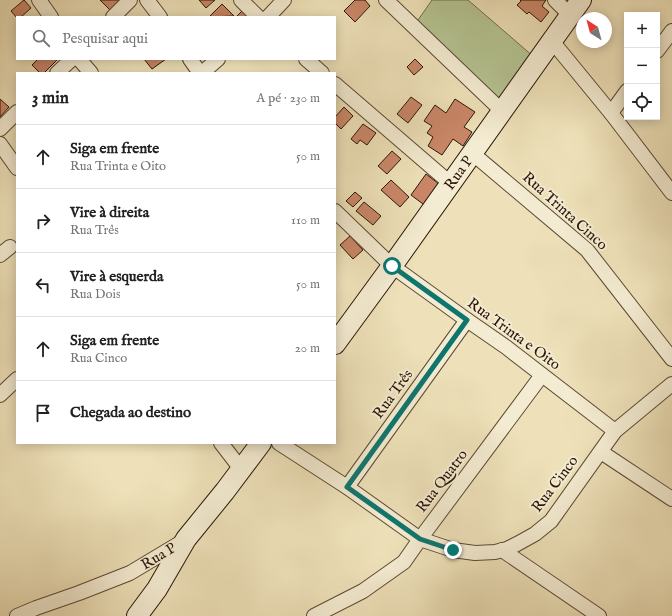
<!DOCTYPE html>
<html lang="pt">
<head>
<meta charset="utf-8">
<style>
  :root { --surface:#fff; --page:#f6f6f6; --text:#222; --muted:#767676; --line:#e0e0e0 }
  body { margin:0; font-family:"IM FELL English",serif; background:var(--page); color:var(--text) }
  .controls { position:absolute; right:12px; top:12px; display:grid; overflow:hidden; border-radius:0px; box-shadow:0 2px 10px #0003 }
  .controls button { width:36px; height:36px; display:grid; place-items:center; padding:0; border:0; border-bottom:1px solid var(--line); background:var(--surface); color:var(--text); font:20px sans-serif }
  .compass { position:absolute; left:576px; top:12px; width:36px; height:36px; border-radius:50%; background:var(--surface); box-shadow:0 2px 10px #0003; rotate:324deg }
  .stop { position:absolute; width:12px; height:12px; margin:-9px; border:3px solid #0f766e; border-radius:50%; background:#fff }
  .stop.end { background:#0f766e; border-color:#fff; box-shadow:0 1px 4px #0008 }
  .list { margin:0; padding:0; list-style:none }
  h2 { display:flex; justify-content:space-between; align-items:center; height:52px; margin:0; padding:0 16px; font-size:17px }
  h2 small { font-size:13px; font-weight:400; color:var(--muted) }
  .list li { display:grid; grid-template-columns:26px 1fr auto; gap:12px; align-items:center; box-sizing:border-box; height:64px; padding:0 16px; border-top:1px solid var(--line) }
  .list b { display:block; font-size:15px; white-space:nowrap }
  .list p { margin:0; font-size:13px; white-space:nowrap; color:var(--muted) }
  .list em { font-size:13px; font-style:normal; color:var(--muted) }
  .icon { flex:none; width:22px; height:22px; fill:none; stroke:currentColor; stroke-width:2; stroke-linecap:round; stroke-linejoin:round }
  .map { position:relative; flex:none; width:672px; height:616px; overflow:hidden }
  .search { position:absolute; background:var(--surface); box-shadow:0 2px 10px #0003; left:16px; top:16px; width:320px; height:44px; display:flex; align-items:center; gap:10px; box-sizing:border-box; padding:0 14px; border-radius:0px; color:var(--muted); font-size:15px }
  .panel { position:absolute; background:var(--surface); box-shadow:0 2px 10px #0003; left:16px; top:72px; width:320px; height:372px; border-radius:0px }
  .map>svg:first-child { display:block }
  .green { fill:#b5c392; stroke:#706c4d }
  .building { fill:#ca8768; stroke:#2a1608 }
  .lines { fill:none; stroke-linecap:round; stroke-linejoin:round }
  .street-casing { stroke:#5b4934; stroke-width:16 }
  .secondary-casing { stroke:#2a1608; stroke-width:22 }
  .street { stroke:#f4ecd2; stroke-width:14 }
  .secondary { stroke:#f4ecd2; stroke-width:20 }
  .route { stroke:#0f766e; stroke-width:5 }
  .labels { text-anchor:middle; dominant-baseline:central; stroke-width:4; stroke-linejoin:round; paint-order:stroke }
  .street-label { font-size:15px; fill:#2a1608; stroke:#f4ecd2 }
</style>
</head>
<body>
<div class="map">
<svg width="672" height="616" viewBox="0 0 672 616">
  <rect width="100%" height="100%" fill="#eee1b9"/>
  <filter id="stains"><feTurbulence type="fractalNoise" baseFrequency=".005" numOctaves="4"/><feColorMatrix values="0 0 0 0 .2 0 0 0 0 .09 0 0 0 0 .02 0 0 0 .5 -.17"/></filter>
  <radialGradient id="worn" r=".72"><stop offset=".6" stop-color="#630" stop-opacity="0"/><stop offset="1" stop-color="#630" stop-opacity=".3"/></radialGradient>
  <!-- green -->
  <path class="green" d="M432,0H468L534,57L501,104L416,23Z"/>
  <!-- building -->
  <path class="building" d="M24,0L31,8L21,17H17V18L11,11Z
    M100,0H120L110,10Z
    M199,0H215L206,8Z
    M355,0H365L370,6L355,22L344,11Z
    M520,0H546L542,6L549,12L541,22L529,12L527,14L517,5L521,1Z
    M222,4L234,16L209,17Z
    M242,11L248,17H236Z
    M38,59H56L57,60L44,73H40L32,65Z
    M144,59H166L152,69Z
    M415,59L423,67L414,75L407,67Z
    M411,97L422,105L408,123L397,114Z
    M0,99L9,107L0,117Z
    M455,99L475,112L464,127L472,132L463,146L453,139L442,155L428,146L433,137L427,133L432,126L424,121L435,105L446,113Z
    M344,107L353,116L341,129L335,123V117Z
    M363,124L376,133L367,145L360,140L357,144L351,139Z
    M392,151L401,159L387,174L378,166Z
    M426,174L443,187L427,207L411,195Z
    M391,180L409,197L400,207L381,190Z
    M355,192L362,198L353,207L346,201Z
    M364,202L381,216L373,225L356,211Z
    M350,236L363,250L353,259L340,245Z"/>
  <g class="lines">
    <defs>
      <g id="street">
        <path d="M39,0L51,17"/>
        <path d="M147,0L160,17"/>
        <path d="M241,0L258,17"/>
        <path d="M386,0L502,111"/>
        <path d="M555,0L570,15"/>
        <path d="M113,17L130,0"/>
        <path d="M268,17L284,0"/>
        <path d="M552,41L611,113L672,193"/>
        <path d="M657,51L672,31"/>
        <path d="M79,59L91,73"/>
        <path d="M190,59L200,73"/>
        <path d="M306,59L322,73"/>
        <path d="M57,73L72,59"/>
        <path d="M202,73L218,59"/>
        <path d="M335,84L450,183"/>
        <path d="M611,113L627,91"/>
        <path d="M0,129L17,112"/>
        <path d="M0,144L17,168"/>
        <path d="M472,153L587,250L672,359"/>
        <path d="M335,211L392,266L467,320L506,347L615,431"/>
        <path d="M0,255L10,247"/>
        <path d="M0,395L17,379"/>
        <path d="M221,443L241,469"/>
        <path d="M279,443L347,487L420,539L453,550L475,553L495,552L507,549L517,544L535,534L551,521L615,431L672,384"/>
        <path d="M601,452L672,499"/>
        <path d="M347,487L467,320"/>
        <path d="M502,550L599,616"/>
        <path id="s1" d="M17,616L36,608L79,593L130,573L185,540"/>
        <path d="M314,616L363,591L404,562L420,539L542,375"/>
      </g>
      <g id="secondary">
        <path id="s2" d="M335,344L392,266L581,0"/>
        <path d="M137,616L157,589L186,539L225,491L261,443"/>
      </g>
    </defs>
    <!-- street casing -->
    <use href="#street" class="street-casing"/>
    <!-- secondary casing -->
    <use href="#secondary" class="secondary-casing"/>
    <!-- street -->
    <use href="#street" class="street"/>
    <!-- secondary -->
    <use href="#secondary" class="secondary"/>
  </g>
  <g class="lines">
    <!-- route -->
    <path class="route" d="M392,266L467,320L347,487L420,539L453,550"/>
  </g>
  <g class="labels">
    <!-- street labels -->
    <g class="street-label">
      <text stroke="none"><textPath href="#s2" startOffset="211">Rua P</textPath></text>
      <text transform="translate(565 211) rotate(42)">Rua Trinta Cinco</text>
      <text transform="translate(514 334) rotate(36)">Rua Trinta e Oito</text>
      <text transform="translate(393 394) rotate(-54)">Rua Três</text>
      <text transform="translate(442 481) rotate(-53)">Rua Quatro</text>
      <text transform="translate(555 484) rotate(-53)">Rua Cinco</text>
      <text stroke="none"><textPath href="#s1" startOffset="154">Rua P</textPath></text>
    </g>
  </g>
  <rect width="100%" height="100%" filter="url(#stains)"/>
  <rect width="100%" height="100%" fill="url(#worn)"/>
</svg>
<div class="controls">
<button>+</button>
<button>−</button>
<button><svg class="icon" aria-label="locate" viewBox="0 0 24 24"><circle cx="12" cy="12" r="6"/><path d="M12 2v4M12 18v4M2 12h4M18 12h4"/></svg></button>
</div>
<svg class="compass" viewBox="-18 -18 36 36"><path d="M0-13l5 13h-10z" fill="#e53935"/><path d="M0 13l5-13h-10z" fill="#767676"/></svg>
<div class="stop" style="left:392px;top:266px"></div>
<div class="stop end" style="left:453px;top:550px"></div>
<div class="search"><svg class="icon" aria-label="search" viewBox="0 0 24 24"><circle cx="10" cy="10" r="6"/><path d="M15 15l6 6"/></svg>Pesquisar aqui</div>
<section class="panel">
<h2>3 min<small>A pé · 230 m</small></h2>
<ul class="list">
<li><svg class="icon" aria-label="ahead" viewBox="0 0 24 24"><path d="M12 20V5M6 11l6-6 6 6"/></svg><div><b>Siga em frente</b><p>Rua Trinta e Oito</p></div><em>50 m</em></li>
<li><svg class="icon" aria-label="right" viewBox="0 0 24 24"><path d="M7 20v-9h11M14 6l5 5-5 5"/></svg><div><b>Vire à direita</b><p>Rua Três</p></div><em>110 m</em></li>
<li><svg class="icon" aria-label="left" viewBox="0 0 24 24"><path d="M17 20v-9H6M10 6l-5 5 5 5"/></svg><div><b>Vire à esquerda</b><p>Rua Dois</p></div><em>50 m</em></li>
<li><svg class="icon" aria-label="ahead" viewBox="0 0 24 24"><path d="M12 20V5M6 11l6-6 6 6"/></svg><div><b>Siga em frente</b><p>Rua Cinco</p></div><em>20 m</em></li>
<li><svg class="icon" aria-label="arrive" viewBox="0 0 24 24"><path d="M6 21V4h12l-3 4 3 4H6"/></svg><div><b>Chegada ao destino</b></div></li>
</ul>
</section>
</div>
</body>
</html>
